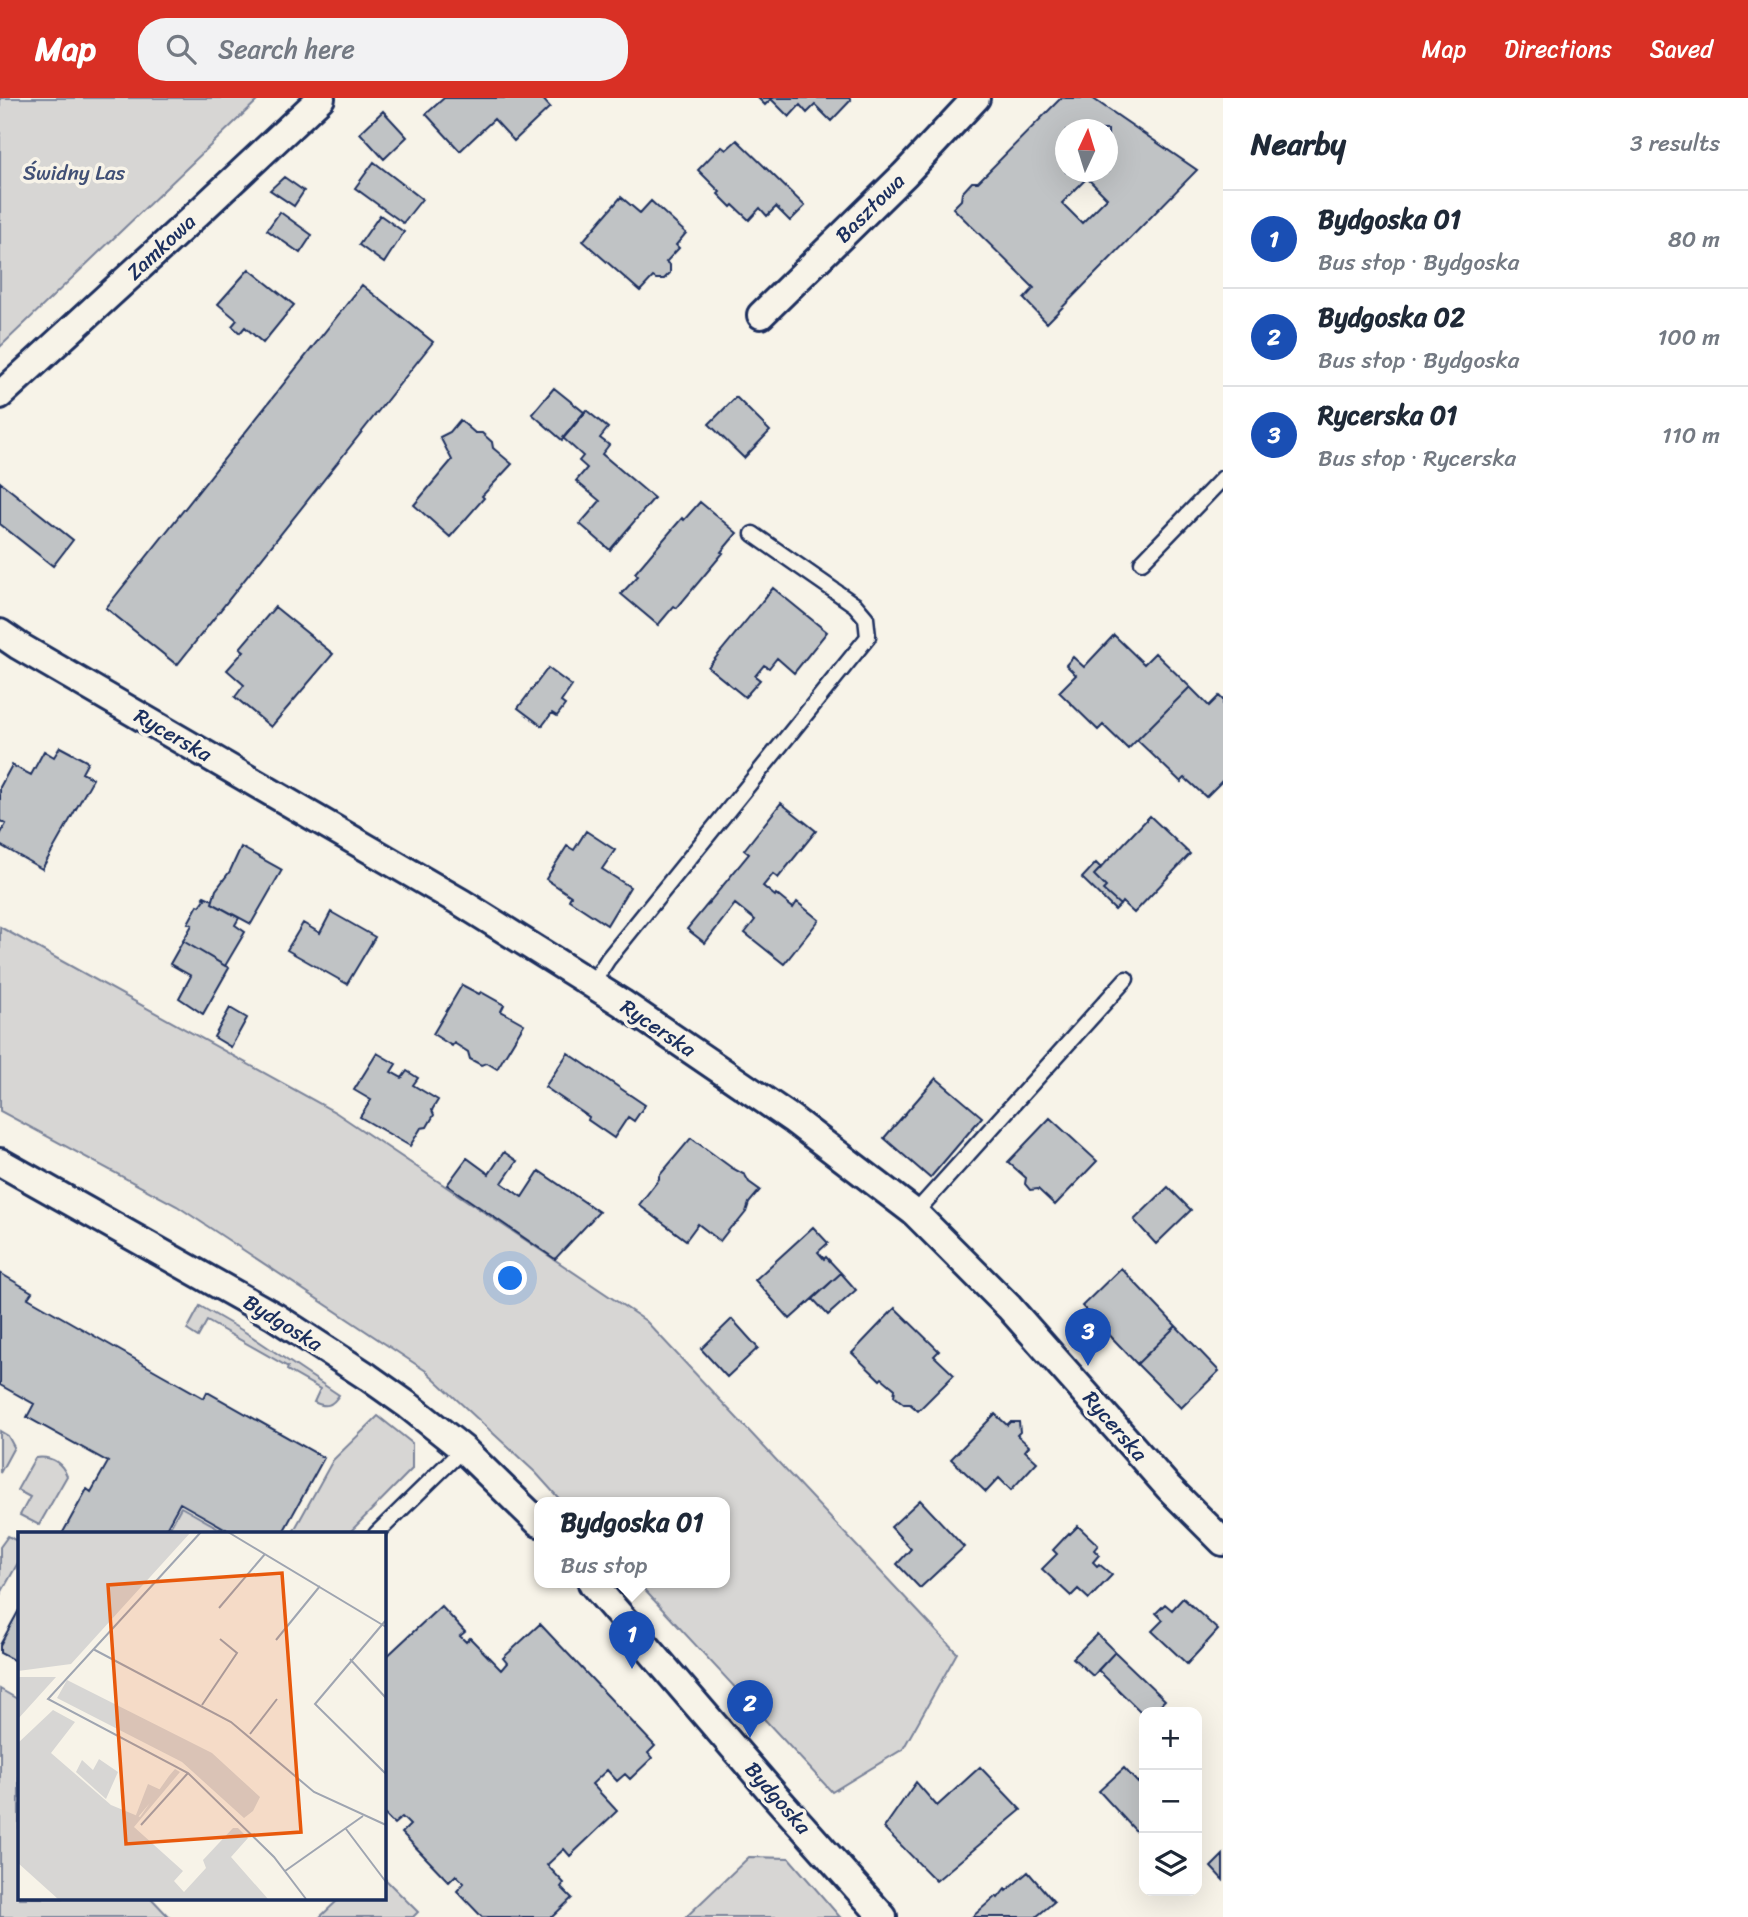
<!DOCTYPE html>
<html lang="en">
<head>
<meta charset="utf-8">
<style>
  :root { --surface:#fff; --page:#f2f2f3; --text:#1f2937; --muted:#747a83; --line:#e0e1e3; --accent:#d93025 }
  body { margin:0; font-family:Sriracha,sans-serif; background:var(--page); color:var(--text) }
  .controls { position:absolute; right:21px; bottom:21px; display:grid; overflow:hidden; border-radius:14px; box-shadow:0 7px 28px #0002 }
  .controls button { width:63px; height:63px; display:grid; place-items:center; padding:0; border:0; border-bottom:2px solid var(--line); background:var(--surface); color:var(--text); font:35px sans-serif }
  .compass { position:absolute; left:1055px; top:21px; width:63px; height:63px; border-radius:50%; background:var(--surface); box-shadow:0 7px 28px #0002; rotate:4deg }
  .you { position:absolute; left:511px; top:1181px; width:24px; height:24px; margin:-18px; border:5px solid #fff; border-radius:50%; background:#1a73e8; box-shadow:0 0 0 10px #1a73e833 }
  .badge { display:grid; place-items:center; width:46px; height:46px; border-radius:50%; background:var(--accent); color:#fff; font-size:23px; font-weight:700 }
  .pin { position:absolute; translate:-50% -58px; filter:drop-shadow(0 2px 4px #0008) }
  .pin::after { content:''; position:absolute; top:37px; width:24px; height:21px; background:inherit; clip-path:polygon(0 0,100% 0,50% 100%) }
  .popup { position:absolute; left:534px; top:1399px; width:196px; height:91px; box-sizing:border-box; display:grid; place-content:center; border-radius:14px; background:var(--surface); filter:drop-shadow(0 2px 5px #0005); font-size:23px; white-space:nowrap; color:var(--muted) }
  .popup b { font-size:26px; color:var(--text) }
  .popup::after { content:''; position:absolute; left:50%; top:100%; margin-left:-14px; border:14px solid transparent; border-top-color:var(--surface) }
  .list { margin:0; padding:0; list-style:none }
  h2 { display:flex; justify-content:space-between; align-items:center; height:91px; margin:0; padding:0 28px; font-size:30px }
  h2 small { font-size:23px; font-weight:400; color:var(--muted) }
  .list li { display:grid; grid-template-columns:46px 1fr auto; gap:21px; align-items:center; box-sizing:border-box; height:98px; padding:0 28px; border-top:2px solid var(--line) }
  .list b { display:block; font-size:26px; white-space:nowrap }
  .list p { margin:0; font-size:23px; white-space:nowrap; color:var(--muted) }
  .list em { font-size:23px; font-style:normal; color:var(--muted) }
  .icon { flex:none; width:38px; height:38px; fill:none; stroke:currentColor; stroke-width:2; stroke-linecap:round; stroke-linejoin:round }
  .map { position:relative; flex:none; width:1223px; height:1819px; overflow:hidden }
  header { display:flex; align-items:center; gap:42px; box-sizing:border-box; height:98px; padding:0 35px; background:var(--accent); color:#fff }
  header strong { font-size:33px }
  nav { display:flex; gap:38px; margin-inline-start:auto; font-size:24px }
  .search { width:490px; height:63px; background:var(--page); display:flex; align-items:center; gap:18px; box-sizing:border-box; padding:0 24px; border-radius:28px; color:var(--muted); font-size:26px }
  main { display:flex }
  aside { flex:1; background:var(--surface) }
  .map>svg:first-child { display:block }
  .green { fill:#d7d6d4; stroke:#798299; stroke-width:2 }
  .building { fill:#c0c3c5; stroke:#1b2f5e; stroke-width:2; fill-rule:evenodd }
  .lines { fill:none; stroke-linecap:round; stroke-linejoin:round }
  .lane-casing { stroke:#1b2f5e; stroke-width:19 }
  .street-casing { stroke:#1b2f5e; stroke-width:32 }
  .lane { stroke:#f7f3e8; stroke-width:14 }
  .street { stroke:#f7f3e8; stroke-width:26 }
  .labels { text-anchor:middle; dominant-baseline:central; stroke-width:7; stroke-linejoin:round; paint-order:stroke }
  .park-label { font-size:21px; fill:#415076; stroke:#f7f3e8 }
  .street-label { font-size:21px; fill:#1b2f5e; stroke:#f7f3e8 }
  .inset-road { fill:none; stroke:#9fa5b1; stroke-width:2 }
  .view { fill:#e8590c; fill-opacity:0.15; stroke:#e8590c; stroke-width:3.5 }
  .inset-edge { fill:none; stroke:#1b2f5e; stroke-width:3.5 }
</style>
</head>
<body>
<header>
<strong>Map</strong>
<div class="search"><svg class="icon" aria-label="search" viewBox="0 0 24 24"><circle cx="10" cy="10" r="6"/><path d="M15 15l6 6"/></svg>Search here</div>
<nav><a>Map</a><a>Directions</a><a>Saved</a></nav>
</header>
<main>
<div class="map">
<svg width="1223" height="1819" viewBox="0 0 1223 1819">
  <rect width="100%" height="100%" fill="#f7f3e8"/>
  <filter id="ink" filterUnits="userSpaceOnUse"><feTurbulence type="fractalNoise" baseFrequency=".0143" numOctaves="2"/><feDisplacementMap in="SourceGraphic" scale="14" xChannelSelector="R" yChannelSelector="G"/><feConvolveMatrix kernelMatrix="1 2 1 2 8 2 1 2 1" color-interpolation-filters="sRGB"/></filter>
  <g filter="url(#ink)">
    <!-- green -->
    <path class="green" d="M0,0H260L0,249Z
      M0,829L335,1014L646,1223L957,1555L903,1651L832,1694L638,1485H725V1405H563L536,1375L426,1273L177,1108L0,1013Z
      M200,1208L245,1234L339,1297C332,1308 326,1310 314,1304L320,1291L287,1272L288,1269L207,1223L198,1239L187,1232Z
      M378,1318L412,1345V1371L348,1436H292L333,1362Z
      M0,1333L8,1338L14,1349L0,1375Z
      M35,1360C50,1358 61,1363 67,1378L39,1427L20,1417L30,1399L17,1392Z
      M181,1409L229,1436H171L167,1434Z
      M8,1438L19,1444V1463L0,1497V1449Z
      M0,1591L19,1602V1800H151L169,1819H0Z
      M749,1759L789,1760L840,1819H686Z
      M383,1779L418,1814L413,1819H320L340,1800H383Z"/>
    <!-- building -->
    <path class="building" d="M444,0H542L550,9L514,43L494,21L460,53L426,16Z
      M758,0H849L851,2L831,23L815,7L807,15L800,7L789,19L771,1L765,7Z
      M1061,0H1092L1197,72L1047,225L1024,201L1034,190L953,110L961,102L962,95L972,84H978ZM1066,32H1108V74H1066ZM1087,80L1107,100L1082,125L1062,105Z
      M383,13L407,39L384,61L360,35Z
      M737,42L805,108L790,123L776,109L767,118L760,110L749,122L733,107L731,109L718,96L720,94L698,72L721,48L726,52Z
      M374,64L422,101L403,125L355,90Z
      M284,79L304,93L294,108L270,92Z
      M621,99L640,115L651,103L686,135L676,147L679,150L666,164L670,167V175L664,181H656L653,179L640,193L583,143Z
      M280,114L312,137L300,155L267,132Z
      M380,117L404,134L384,165L359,147Z
      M249,171L294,207L263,245L245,229L240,235L232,228L237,222L218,206Z
      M362,187L433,244L177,567L106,510Z
      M554,290L585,315L562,342L532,316Z
      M736,299L770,333L744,360L709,326Z
      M586,312L608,330L600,340L609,347L602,356L654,400L610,452L580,426L600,403L576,383L587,370L579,363L583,358L563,340Z
      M460,322L475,335H482L492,344L493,350L512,366L482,398L484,400L450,439L414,407L452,362L440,339L450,334Z
      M0,384L73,442L53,468L0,426Z
      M700,404L737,435L721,454L723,455L677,510L674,508L658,527L621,496L638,478L635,475L682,420L684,422Z
      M773,490L827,534L794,575L777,560L769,570L764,567L755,578L760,582L745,599L708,569Z
      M275,509L333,556L271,629L235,599L244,587L227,572L244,553L240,550Z
      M1114,537L1144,566L1155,555L1190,589L1128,651L1103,627L1098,632L1059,594L1076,577L1066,567L1073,559L1084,569Z
      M548,570L572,588L561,604L565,607L557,618L552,615L542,628L518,610Z
      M1190,589L1209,608L1219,598L1223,602V682L1206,699L1185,680L1181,684L1137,642Z
      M60,649L88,664L82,675L93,681L42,771L0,747V737L6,726L0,723V689L12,667L31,677L44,653L54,659Z
      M781,705L816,733L778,780L773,776L763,788L775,798L776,796L793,810L797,804L819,822L784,866L745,835L755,822L735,806L705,845L687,831L749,756L744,752Z
      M1150,718L1190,756L1134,815L1122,804L1120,807L1103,792L1106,789L1094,777Z
      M586,733L615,752L602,771L630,789L607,827L569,802L571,798L546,781L567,748L574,752Z
      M241,749L282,772L251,826L212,805L216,792L230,773Z
      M1096,765L1101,770L1094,777L1106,789L1103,792L1120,807L1115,812L1082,780Z
      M204,798L213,802L212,805L239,820L235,827L245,834L225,868L183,843L192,827L188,825L198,807L200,808L205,801L203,799Z
      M331,814L375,839L347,886L287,852L303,825L320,835Z
      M183,843L229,870L203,916L179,900L191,878L170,866Z
      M462,887L479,896L481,894L504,907L501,913L524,926L497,971L487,965L481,967L470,961L468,954L454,945L452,948L433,936Z
      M230,910L247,920L231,949L214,939Z
      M377,955L396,966L391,974L402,980L407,973L418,980L413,987L438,1002L432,1012L434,1017L427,1029L421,1030L410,1048L360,1019L371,1002L354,992Z
      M568,955L645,1007L634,1023L628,1019L614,1040L588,1022L589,1019L545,989Z
      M936,980L982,1019L930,1080L884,1040Z
      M1050,1020L1097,1063L1055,1107L1038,1091L1030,1092L1025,1086L1026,1080L1008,1064Z
      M691,1040L732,1070L745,1077L749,1084L760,1092L749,1105L746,1114L738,1124L731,1129L720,1143L698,1126L686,1142L639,1107L659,1081V1078Z
      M504,1054L517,1063L502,1085L522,1099L539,1073L599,1114L555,1161L447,1087L467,1060L489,1076Z
      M1168,1089L1191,1112L1156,1146L1134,1122Z
      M813,1129L828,1145L818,1154L824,1161L826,1159L841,1175L790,1221L755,1182Z
      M1121,1170L1176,1228L1137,1266L1082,1208Z
      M0,1175L32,1194L28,1200L161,1276L204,1300L207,1294L324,1360L282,1436H235L180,1405L164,1434L166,1436H62L87,1391L91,1394L108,1364L27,1319L34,1306L0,1287Z
      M841,1175L856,1192L828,1217L813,1201Z
      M895,1210L939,1253L934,1258L954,1277L918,1313L910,1306H904L894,1298L895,1291L882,1280L880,1282L852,1255Z
      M732,1221L758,1250L727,1279L701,1251Z
      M1176,1228L1219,1273L1181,1310L1137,1266Z
      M995,1316L1007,1327L1010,1324H1019L1020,1334L1017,1337L1029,1348L1025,1353L1037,1364L1011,1392L999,1380L986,1394L951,1361Z
      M920,1402L964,1449L920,1490L897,1466L911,1451L891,1429Z
      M1078,1428L1098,1447L1094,1452L1099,1457L1093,1464L1097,1468L1099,1466L1112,1477L1089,1501L1078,1491L1071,1498L1042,1471L1057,1456L1053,1452L1069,1435L1070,1436Z
      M1183,1500L1218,1532L1187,1566L1152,1533L1163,1522L1156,1515L1165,1506L1172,1512Z
      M441,1508L465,1534L460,1538L466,1544L470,1540L501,1572L507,1565L503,1560L540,1526L655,1648L648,1655L652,1660L630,1681L625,1676L617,1683L607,1672L592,1686L617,1713L570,1758L564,1751L547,1767L564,1785L561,1789L572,1800L552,1819H482L457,1793L464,1785L456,1777L449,1784L402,1735L410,1727L402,1719L394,1726L383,1715V1562Z
      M19,1512V1565L0,1555V1547Z
      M1097,1536L1115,1554L1093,1578L1073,1560Z
      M1115,1554L1165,1602L1153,1614H1144V1617L1098,1572Z
      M980,1669L1021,1712L936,1783L884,1730L916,1684L937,1708Z
      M1124,1670L1138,1685L1144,1679V1742L1099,1693Z
      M1223,1757V1782L1211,1769Z
      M1028,1774L1054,1804L1036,1819H972L996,1798L998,1800L1005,1791L1006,1793Z"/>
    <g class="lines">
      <defs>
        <path id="lane" d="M1142,464L1223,380
          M592,886L608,861L868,539L866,520L855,507L753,436
          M915,1115L1126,881
          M376,1436L463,1351"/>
        <path id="street" d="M761,217L905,76L976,0
          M0,297L167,144L321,0
          M0,535L19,548L462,805L622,905L792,1021L915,1115L1009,1209L1169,1390L1223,1444
          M0,1064L274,1218L368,1279L409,1308L463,1351L539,1425
          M592,1485L776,1699L883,1819"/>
      </defs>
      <!-- lane casing -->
      <use href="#lane" class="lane-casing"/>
      <!-- street casing -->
      <use href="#street" class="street-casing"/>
      <!-- lane -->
      <use href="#lane" class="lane"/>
      <!-- street -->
      <use href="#street" class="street"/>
    </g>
  </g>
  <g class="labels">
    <!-- park labels -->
    <g class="park-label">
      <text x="74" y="75">Świdny Las</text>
    </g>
    <!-- street labels -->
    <g class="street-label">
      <text transform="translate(870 110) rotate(-45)">Basztowa</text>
      <text transform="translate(161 149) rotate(-43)">Zamkowa</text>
      <text transform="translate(173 637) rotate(30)">Rycerska</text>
      <text transform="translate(658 930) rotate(34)">Rycerska</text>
      <text transform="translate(283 1225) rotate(32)">Bydgoska</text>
      <text transform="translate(1115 1328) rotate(49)">Rycerska</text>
      <text transform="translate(778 1700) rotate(49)">Bydgoska</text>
    </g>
  </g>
  <!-- overview -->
  <g transform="translate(18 1434)">
    <rect width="368" height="368" fill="#f7f3e8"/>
    <path d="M0,0H173L53,132L0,139ZM0,145H38L0,187ZM49,148L194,221L242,265L235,279L226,286L164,230L39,166ZM35,178L57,190L33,221L93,273L122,285L151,244L157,237L162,240L116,295L165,339L156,349L166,360L188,336L185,328L215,296H220L230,306L213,325L250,367H40L0,331V211ZM81,227L100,240L88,267L58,240L64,228L75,238ZM130,252L143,258L120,285L118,283Z" fill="#d7d6d4"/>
    <path class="inset-road" d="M183,0L30,167L170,241L256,325L288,367M210,0L368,95M201,76L247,22M368,88L297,172L368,242M258,108L302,54M75,117L213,190L296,260L368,293M332,127L368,166M184,173L219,121L202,107M232,202L259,167M123,293L170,241M328,297L368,350M267,339L345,284"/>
    <path class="view" d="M264,41L283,300L108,312L90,53Z"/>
    <rect width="368" height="368" class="inset-edge"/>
  </g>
</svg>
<div class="controls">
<button>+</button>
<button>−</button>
<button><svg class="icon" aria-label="layers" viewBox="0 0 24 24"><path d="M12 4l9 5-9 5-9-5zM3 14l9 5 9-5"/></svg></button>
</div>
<svg class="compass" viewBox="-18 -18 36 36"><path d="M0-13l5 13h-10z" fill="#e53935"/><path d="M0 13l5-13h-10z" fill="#747a83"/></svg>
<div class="you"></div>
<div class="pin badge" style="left:632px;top:1571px;background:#1a4fb4">1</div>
<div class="popup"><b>Bydgoska 01</b>Bus stop</div>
<div class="pin badge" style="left:750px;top:1640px;background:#1a4fb4">2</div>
<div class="pin badge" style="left:1088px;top:1268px;background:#1a4fb4">3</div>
</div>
<aside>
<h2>Nearby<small>3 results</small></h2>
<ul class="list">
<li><span class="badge" style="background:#1a4fb4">1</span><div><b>Bydgoska 01</b><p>Bus stop · Bydgoska</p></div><em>80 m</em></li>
<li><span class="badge" style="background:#1a4fb4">2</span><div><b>Bydgoska 02</b><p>Bus stop · Bydgoska</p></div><em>100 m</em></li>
<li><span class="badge" style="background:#1a4fb4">3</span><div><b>Rycerska 01</b><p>Bus stop · Rycerska</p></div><em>110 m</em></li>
</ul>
</aside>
</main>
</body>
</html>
